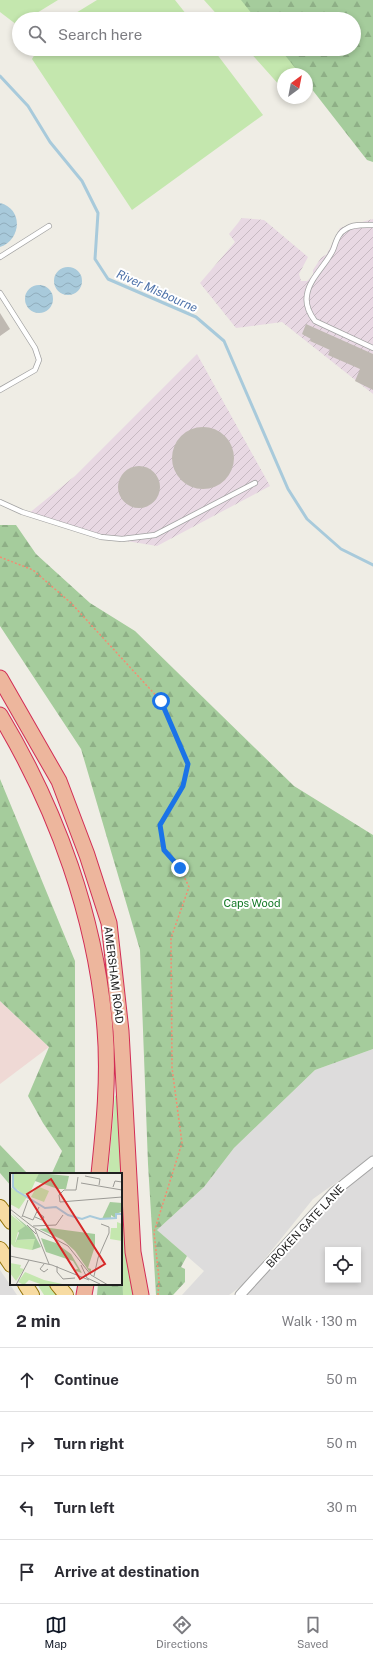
<!DOCTYPE html>
<html lang="en">
<head>
<meta charset="utf-8">
<style>
  :root { --surface:#fff; --page:#f2f2f3; --text:#2b2b33; --muted:#7c7c81; --line:#e1e1e2; --accent:#111827 }
  body { margin:0; font-family:"Public Sans",sans-serif; background:var(--page); color:var(--text) }
  .controls { position:absolute; right:12px; bottom:12px; display:grid; overflow:hidden; border-radius:0px; box-shadow:0 2px 6px #0003 }
  .controls button { width:36px; height:36px; display:grid; place-items:center; padding:0; border:0; border-bottom:1px solid var(--line); background:var(--surface); color:var(--text); font:20px sans-serif }
  .compass { position:absolute; left:277px; top:68px; width:36px; height:36px; border-radius:50%; background:var(--surface); box-shadow:0 2px 6px #0003; rotate:32deg }
  .stop { position:absolute; width:12px; height:12px; margin:-9px; border:3px solid #1a73e8; border-radius:50%; background:#fff }
  .stop.end { background:#1a73e8; border-color:#fff; box-shadow:0 1px 4px #0008 }
  .list { margin:0; padding:0; list-style:none }
  h2 { display:flex; justify-content:space-between; align-items:center; height:52px; margin:0; padding:0 16px; font-size:17px }
  h2 small { font-size:13px; font-weight:400; color:var(--muted) }
  .list li { display:grid; grid-template-columns:26px 1fr auto; gap:12px; align-items:center; box-sizing:border-box; height:64px; padding:0 16px; border-top:1px solid var(--line) }
  .list b { display:block; font-size:15px; white-space:nowrap }
  .list em { font-size:13px; font-style:normal; color:var(--muted) }
  .icon { flex:none; width:22px; height:22px; fill:none; stroke:currentColor; stroke-width:2; stroke-linecap:round; stroke-linejoin:round }
  .map { position:relative; flex:none; width:373px; height:1295px; overflow:hidden }
  .search { position:absolute; background:var(--surface); box-shadow:0 2px 6px #0003; left:12px; right:12px; top:12px; height:44px; display:flex; align-items:center; gap:10px; box-sizing:border-box; padding:0 14px; border-radius:22px; color:var(--muted); font-size:15px }
  .sheet { height:308px; background:var(--surface) }
  nav { display:flex; justify-content:space-around; align-items:center; box-sizing:border-box; height:56px; border-top:1px solid var(--line); background:var(--surface); font-size:11px; color:var(--muted) }
  nav a { display:grid; justify-items:center; gap:2px }
  nav .on { color:var(--accent) }
  .map>svg:first-child { display:block }
  .residential { fill:#dddcdc; fill-rule:evenodd }
  .commercial { fill:#efd9d5 }
  .industrial { fill:url(#industrial-furrows) }
  .grass { fill:#c4e7ae }
  .forest { fill:url(#forest-firs) }
  .water { fill:url(#water-waves) }
  .lines { fill:none; stroke-linecap:round; stroke-linejoin:round }
  .stream { stroke:#a8cadb; stroke-width:3 }
  .building { fill:#bfb9b2 }
  .service-casing { stroke:#a3a3a3; stroke-width:6 }
  .minor-casing { stroke:#a3a3a3; stroke-width:11 }
  .primary-casing { stroke:#927207; stroke-width:16 }
  .trunk-casing { stroke:#d22d55; stroke-width:17 }
  .path { stroke:#f38d72; stroke-width:1.5; stroke-dasharray:2 2; stroke-linecap:butt }
  .service { stroke:#fff; stroke-width:4.5 }
  .minor { stroke:#fff; stroke-width:9 }
  .primary { stroke:#f7dba2; stroke-width:14 }
  .trunk { stroke:#edb69d; stroke-width:15 }
  .route { stroke:#1a73e8; stroke-width:5 }
  .labels { text-anchor:middle; dominant-baseline:central; stroke-width:4; stroke-linejoin:round; paint-order:stroke }
  .park-label { font-size:11px; fill:#117824; stroke:#fff }
  .street-label { font-size:11px; fill:#1f1f1f; stroke:#fff }
  .water-label { font-size:12px; font-style:italic; fill:#4f73aa; stroke:#fff }
  .inset-river { fill:none; stroke:#a8cadb; stroke-width:2 }
  .inset-road { fill:none; stroke:#9c9b96; stroke-width:1 }
  .view { fill:#d62828; fill-opacity:0.15; stroke:#d62828; stroke-width:2 }
  .inset-edge { fill:none; stroke:#1f1f1f; stroke-width:2 }
</style>
</head>
<body>
<div class="map">
<svg width="373" height="1295" viewBox="0 0 373 1295">
  <defs>
    <pattern id="industrial-furrows" width="10" height="10" patternUnits="userSpaceOnUse"><rect width="10" height="10" fill="#e8d8e3"/><path d="M-1 1l2-2M0 10L10 0M9 11l2-2" fill="none" stroke="#c7b9c2"/></pattern>
    <pattern id="forest-firs" width="22" height="20" patternUnits="userSpaceOnUse"><rect width="22" height="20" fill="#a5cc9c"/><path d="M5 1l3.5 6h-7zM16 11l3.5 6h-7z" fill="#8eaf86"/></pattern>
    <pattern id="water-waves" width="16" height="10" patternUnits="userSpaceOnUse"><rect width="16" height="10" fill="#a8cadb"/><path d="M0 5q4-4 8 0t8 0" fill="none" stroke="#90adbc"/></pattern>
  </defs>
  <rect width="100%" height="100%" fill="#efede5"/>
  <!-- residential -->
  <path class="residential" d="M373,1049V1159L341,1179L313,1199L247,1281L232,1293L229,1295H182L204,1271L157,1230L204,1187L234,1148L315,1070Z
    M373,1166V1295H247L323,1201ZM328,1250H358V1280H328Z
    M0,1270L17,1295H0Z"/>
  <!-- commercial -->
  <path class="commercial" d="M0,1001L49,1047L0,1084Z"/>
  <!-- industrial -->
  <path class="industrial" d="M242,218L264,220L308,257L299,274L301,281H307L313,275V270L321,258L327,254L340,228L373,219V394L282,322L236,328L200,283L235,242L229,234Z
    M197,354L270,486L157,546L108,538L28,514L75,476Z"/>
  <!-- grass -->
  <path class="grass" d="M0,0H58L27,19H19V24L17,25L0,12Z
    M97,0H175L190,19H66Z
    M204,0H248L263,19H221Z
    M38,49H213L263,115L132,210L32,59Z
    M247,49H287L299,64L291,74H283V84L281,87Z
    M121,1092L136,1295H123L121,1174H108L115,1096Z
    M37,1284H49L57,1295H44Z"/>
  <!-- forest -->
  <path class="forest" d="M241,0H373V162L367,160L307,83V74H300L280,49H354V19H256Z
    M0,525H16L36,554L90,603L135,631L294,786L373,835V1049L315,1070L234,1148L204,1187L157,1230L187,1256L181,1267L185,1269V1282L173,1295H156L148,1164L140,950L81,749L0,626Z
    M0,779L75,961V1174H49L52,1173L62,1151L43,1123L28,1096L49,1047L0,1001Z
    M0,1145L28,1174H11V1186L0,1173Z
    M121,1228L123,1295H97L98,1284H121Z"/>
  <!-- water -->
  <path class="water" d="M0,203C24,209 21,240 0,247Z
    M54 281a14 14 0 1 1 28 0a14 14 0 1 1-28 0Z
    M25 299a14 14 0 1 1 28 0a14 14 0 1 1-28 0Z"/>
  <g class="lines">
    <!-- stream -->
    <path class="stream" d="M0,76L28,106L50,142L82,181L98,213L95,259L108,279L196,317L224,341L288,489L307,519L341,549L373,565"/>
  </g>
  <!-- building -->
  <path class="building" d="M0,313L10,329L0,336Z
    M306,324L373,354V390L355,381L360,369L328,355L330,350L310,341L311,339L302,334Z
    M172 458a31 31 0 1 1 62 0a31 31 0 1 1-62 0Z
    M118 487a21 21 0 1 1 42 0a21 21 0 1 1-42 0Z"/>
  <g class="lines">
    <defs>
      <path id="service" d="M373,225C364,225 353,224 346,229C338,233 336,242 333,250C326,265 309,279 307,295C305,305 309,313 315,321L373,348
        M0,257L49,226
        M0,293L35,348L39,360L35,370L0,390
        M0,502L22,512L101,537L122,539L155,535L255,483"/>
      <path id="minor" d="M240,1295L334,1192L373,1161"/>
      <path id="primary" d="M0,1207L11,1222
        M0,1249L11,1265
        M25,1284L32,1295
        M57,1284L66,1295"/>
      <path id="trunk" d="M0,678L59,781L87,855L109,923L121,1031L133,1252L141,1295
        M0,715C57,810 96,918 105,1029C109,1077 104,1126 99,1174
        M84,1295L86,1284"/>
    </defs>
    <!-- service casing -->
    <use href="#service" class="service-casing"/>
    <!-- minor casing -->
    <use href="#minor" class="minor-casing"/>
    <!-- primary casing -->
    <use href="#primary" class="primary-casing"/>
    <!-- trunk casing -->
    <use href="#trunk" class="trunk-casing"/>
    <!-- path -->
    <path class="path" d="M0,557L33,570L71,603L161,701L188,764L183,786L160,825L164,850L180,868L189,887L171,938L172,1068L182,1143L154,1232L159,1279L158,1295"/>
    <!-- service -->
    <use href="#service" class="service"/>
    <!-- minor -->
    <use href="#minor" class="minor"/>
    <!-- primary -->
    <use href="#primary" class="primary"/>
    <!-- trunk -->
    <use href="#trunk" class="trunk"/>
  </g>
  <g class="lines">
    <!-- route -->
    <path class="route" d="M161,701L188,764L183,786L160,825L164,850L180,868"/>
  </g>
  <g class="labels">
    <!-- park labels -->
    <g class="park-label">
      <text x="252" y="903">Caps Wood</text>
    </g>
    <!-- street labels -->
    <g class="street-label">
      <text transform="translate(114 975) rotate(83)">AMERSHAM ROAD</text>
      <text transform="translate(305 1226) rotate(-47)">BROKEN GATE LANE</text>
    </g>
    <!-- water labels -->
    <g class="water-label">
      <text transform="translate(157 291) rotate(24)">River Misbourne</text>
    </g>
  </g>
  <!-- overview -->
  <g transform="translate(10 1173)">
    <rect width="112" height="112" fill="#efede5"/>
    <path d="M4,0H29L19,22L13,21L4,14ZM27,13L39,18L34,29L21,24ZM0,14L17,24L9,36L0,31ZM0,41L15,53L8,59L5,70L7,67L26,66L22,77L4,74L0,70V51L6,57L0,51ZM107,49L112,51V68L100,66L101,55H107ZM0,90L11,92L10,95L14,96L6,108L0,100ZM15,99L34,107L57,112H33L19,107L14,112L8,109Z" fill="#c4e7ae"/>
    <path d="M29,0L59,3L56,16H48L25,8ZM100,29L112,30L111,39L106,41L105,45L101,42V45L92,46ZM0,39L22,57L31,74L22,77L25,66L7,67L5,71L9,60L8,58L15,53ZM40,55L85,61V73L78,95L81,96V101L65,78L53,67L29,56ZM31,65L46,70L61,81L72,100L63,97L68,96L63,88L36,79Z" fill="#a5cc9c"/>
    <path class="inset-river" d="M3,0V14L7,18L35,35L46,34L58,42L72,46L80,43L90,46L106,45V41H112"/>
    <path class="inset-road" d="M75,3L90,6L89,12M68,4L66,17H54L49,22L50,29L112,24M71,10L112,17M103,14L105,8L112,9M0,36L23,54L58,73L81,102L98,112M13,43L23,47L29,34M12,44L18,27M25,44L32,47L34,44L27,39M17,52L26,61M23,53L46,52L53,42M25,56L39,91M0,83L42,92L79,107M34,91L30,96L34,99L38,96M71,92L77,105L90,111M47,93V99L53,106L65,105M84,103L88,85L99,60V54L91,51M6,112L19,87"/>
    <path class="view" d="M41,6L95,91L70,106L17,21Z"/>
    <rect width="112" height="112" class="inset-edge"/>
  </g>
</svg>
<div class="controls">
<button><svg class="icon" aria-label="locate" viewBox="0 0 24 24"><circle cx="12" cy="12" r="6"/><path d="M12 2v4M12 18v4M2 12h4M18 12h4"/></svg></button>
</div>
<svg class="compass" viewBox="-18 -18 36 36"><path d="M0-13l5 13h-10z" fill="#e53935"/><path d="M0 13l5-13h-10z" fill="#7c7c81"/></svg>
<div class="stop" style="left:161px;top:701px"></div>
<div class="stop end" style="left:180px;top:868px"></div>
<div class="search"><svg class="icon" aria-label="search" viewBox="0 0 24 24"><circle cx="10" cy="10" r="6"/><path d="M15 15l6 6"/></svg>Search here</div>
</div>
<section class="sheet">
<h2>2 min<small>Walk · 130 m</small></h2>
<ul class="list">
<li><svg class="icon" aria-label="ahead" viewBox="0 0 24 24"><path d="M12 20V5M6 11l6-6 6 6"/></svg><div><b>Continue</b></div><em>50 m</em></li>
<li><svg class="icon" aria-label="right" viewBox="0 0 24 24"><path d="M7 20v-9h11M14 6l5 5-5 5"/></svg><div><b>Turn right</b></div><em>50 m</em></li>
<li><svg class="icon" aria-label="left" viewBox="0 0 24 24"><path d="M17 20v-9H6M10 6l-5 5 5 5"/></svg><div><b>Turn left</b></div><em>30 m</em></li>
<li><svg class="icon" aria-label="arrive" viewBox="0 0 24 24"><path d="M6 21V4h12l-3 4 3 4H6"/></svg><div><b>Arrive at destination</b></div></li>
</ul>
</section>
<nav>
<a class="on"><svg class="icon" aria-label="map" viewBox="0 0 24 24"><path d="M3 6l6-2 6 2 6-2v14l-6 2-6-2-6 2zM9 4v14M15 6v14"/></svg>Map</a>
<a><svg class="icon" aria-label="directions" viewBox="0 0 24 24"><path d="M12 3l9 9-9 9-9-9zM9 14v-3h6M13 9l2 2-2 2"/></svg>Directions</a>
<a><svg class="icon" aria-label="saved" viewBox="0 0 24 24"><path d="M7 4h10v16l-5-4-5 4z"/></svg>Saved</a>
</nav>
</body>
</html>
